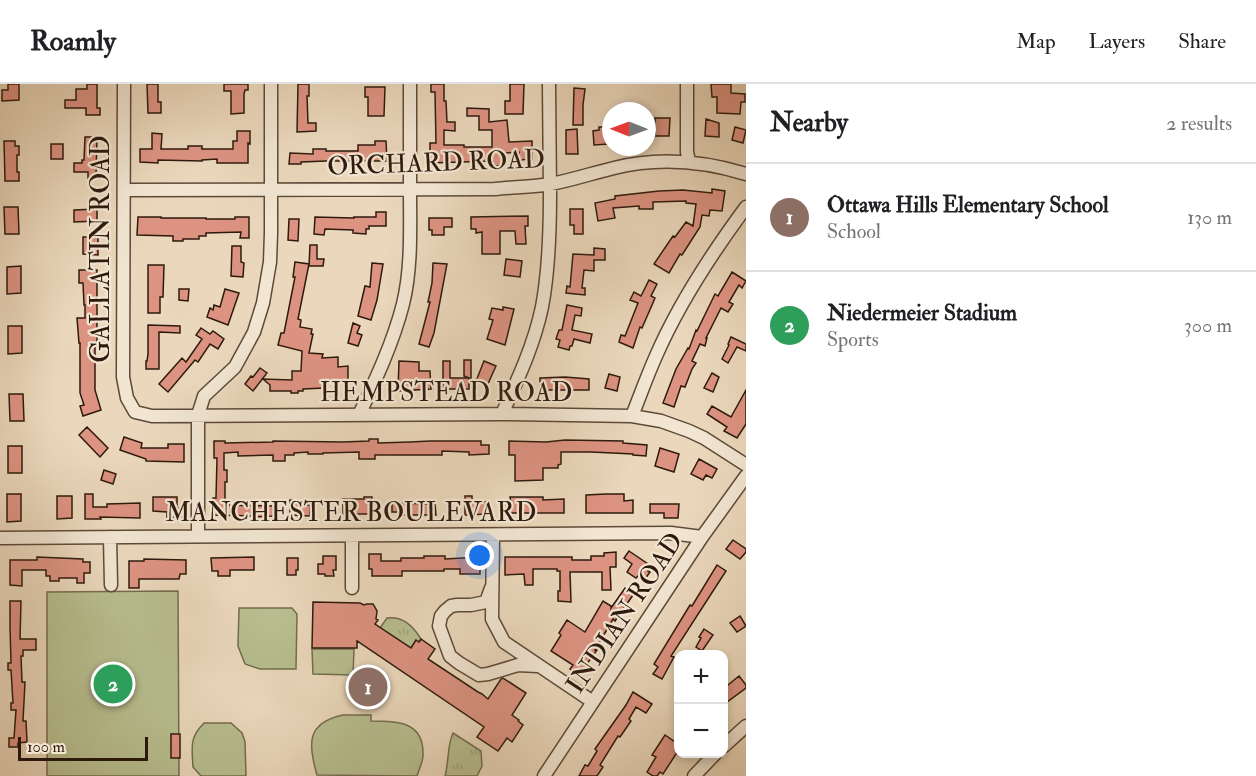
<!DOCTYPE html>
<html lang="en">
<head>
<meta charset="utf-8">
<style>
  :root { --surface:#fff; --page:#f2f2f2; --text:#202124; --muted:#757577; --line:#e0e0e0; --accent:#b45309 }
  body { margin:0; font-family:"IM FELL Double Pica",serif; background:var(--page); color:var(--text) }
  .controls { position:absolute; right:18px; bottom:18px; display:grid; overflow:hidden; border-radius:12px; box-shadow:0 3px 9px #0003 }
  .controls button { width:54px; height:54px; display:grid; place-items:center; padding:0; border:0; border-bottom:2px solid var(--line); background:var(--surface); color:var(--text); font:30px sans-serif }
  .compass { position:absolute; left:602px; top:18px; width:54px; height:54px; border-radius:50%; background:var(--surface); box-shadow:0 3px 9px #0003; rotate:271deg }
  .scale { position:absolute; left:18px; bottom:15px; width:130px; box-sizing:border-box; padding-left:6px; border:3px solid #2e1a0d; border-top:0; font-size:16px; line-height:21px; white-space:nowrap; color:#2e1a0d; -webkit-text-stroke:4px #f2e6d3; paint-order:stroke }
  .you { position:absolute; left:480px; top:472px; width:21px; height:21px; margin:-15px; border:4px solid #fff; border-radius:50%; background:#1a73e8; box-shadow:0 0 0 9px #1a73e833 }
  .badge { display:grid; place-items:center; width:39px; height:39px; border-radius:50%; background:var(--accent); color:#fff; font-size:20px; font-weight:700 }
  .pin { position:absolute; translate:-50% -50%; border:3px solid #fff; box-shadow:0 2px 6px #0006 }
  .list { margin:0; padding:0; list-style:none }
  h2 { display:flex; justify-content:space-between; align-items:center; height:78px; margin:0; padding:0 24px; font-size:26px }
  h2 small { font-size:20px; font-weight:400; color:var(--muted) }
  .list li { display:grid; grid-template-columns:39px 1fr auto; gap:18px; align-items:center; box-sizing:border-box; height:108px; padding:0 24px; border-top:2px solid var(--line) }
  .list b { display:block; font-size:22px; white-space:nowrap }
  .list p { margin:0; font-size:20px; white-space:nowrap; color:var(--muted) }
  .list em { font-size:20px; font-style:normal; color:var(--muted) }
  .map { position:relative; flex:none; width:746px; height:692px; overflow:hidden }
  header { display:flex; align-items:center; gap:36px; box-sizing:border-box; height:84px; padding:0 30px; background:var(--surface); border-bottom:2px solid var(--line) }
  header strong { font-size:28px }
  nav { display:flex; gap:33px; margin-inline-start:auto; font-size:21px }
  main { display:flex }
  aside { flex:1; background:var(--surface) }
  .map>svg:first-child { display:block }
  .green { fill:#b8bf90; stroke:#736c4e; stroke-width:1.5 }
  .park { fill:url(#park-tufts); stroke:#736c4e; stroke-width:1.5 }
  .building { fill:#dd9382; stroke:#2e1a0d; stroke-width:1.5 }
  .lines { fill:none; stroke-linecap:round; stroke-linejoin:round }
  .minor-casing { stroke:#5d4a39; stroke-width:15 }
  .minor { stroke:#f2e6d3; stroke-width:12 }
  .labels { text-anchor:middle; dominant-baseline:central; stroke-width:4.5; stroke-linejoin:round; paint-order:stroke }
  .street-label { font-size:26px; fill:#2e1a0d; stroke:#f2e6d3 }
</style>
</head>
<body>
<header>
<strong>Roamly</strong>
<nav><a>Map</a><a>Layers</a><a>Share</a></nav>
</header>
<main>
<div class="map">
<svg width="746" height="692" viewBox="0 0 746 692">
  <defs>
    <pattern id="park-tufts" width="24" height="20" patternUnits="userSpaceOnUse" patternTransform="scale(1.5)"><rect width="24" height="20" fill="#b8bf90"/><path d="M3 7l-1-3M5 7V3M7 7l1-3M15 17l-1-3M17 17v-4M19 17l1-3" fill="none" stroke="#9ea47b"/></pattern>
  </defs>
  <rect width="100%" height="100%" fill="#ebd8bc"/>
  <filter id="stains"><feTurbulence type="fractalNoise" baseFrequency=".00333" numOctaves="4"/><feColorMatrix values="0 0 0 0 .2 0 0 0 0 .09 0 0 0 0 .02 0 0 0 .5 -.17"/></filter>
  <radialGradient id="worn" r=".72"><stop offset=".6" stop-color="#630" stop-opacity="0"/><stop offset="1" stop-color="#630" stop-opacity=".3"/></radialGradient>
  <!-- green -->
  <path class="green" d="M178,507L179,692H47V508Z
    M239,524H292L297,530L296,585H260L245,580L238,562Z
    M312,565H354L353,591L313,590Z
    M343,631H371V637C396,637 423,637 423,669C424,676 419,685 417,692L317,691C308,660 306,639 343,631Z
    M204,639H231L242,649L245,658L246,692H201L193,683C192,663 189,654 204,639Z"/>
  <!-- park -->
  <path class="park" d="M387,534C403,532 413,542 421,555L419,558L416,556L411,564L380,544Z
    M453,649L481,667L482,682L477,692H445C449,678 447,662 453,649Z"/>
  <!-- building -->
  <path class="building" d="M8,0H19V16L2,17V6H8Z
    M87,0H97V24H100V31H86V24H65V16H76V5H87Z
    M147,0H158V18H161V29H148Z
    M224,0H248V6H245L244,10V29L231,30V7H224Z
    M298,0H309V12H307L308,39H316V47L297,48Z
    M431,0H444V17H446L447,38H455V47L444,46V61H464V63H492V46H479V32H467V24L489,25V38L507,36L509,58L532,57V75L519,76V68L505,69V82H493V77L430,79V59H436L435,8H431Z
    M510,0H524L523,30H505V17H510Z
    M711,0H731V9L745,10V18H741L740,30L717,29V13H712Z
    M365,3H385L384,32H368V13H365Z
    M574,4L585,5L583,21V41H573Z
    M655,34H670L669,52H655Z
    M706,35L719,39V53L705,52Z
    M599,43H606L608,60L594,61L593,47L599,46Z
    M735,43L746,46L743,59L732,56Z
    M577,45L578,70H566V46Z
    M237,47H250V60L248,59V79H217V75L202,76V77L158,76V79L140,78V65H152V49L162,50L161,65H188V62H202V65H233V57H237Z
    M85,53H97L96,94H88V88H74V79H82V76H84Z
    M4,57H15V62H19V71H17V88H19V97H5Z
    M375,57H386L387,77H326L301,78V80H289L290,69L313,70V65H326V67H358V61H375Z
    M51,60H63V75H51Z
    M712,105L725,107L722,127L710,126L709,132L702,131L700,143L682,171L680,170L669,189L654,180L673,152L675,153L686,138L693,142L696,120L686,119V117L653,118V125H639V122L613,124L615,134L598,137L595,119L615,115V112L659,107L683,106L712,109Z
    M4,123H18L19,150H5Z
    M97,125V137L74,138V126Z
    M570,125H583V150H574V141H570Z
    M376,128H386V142H369V145H366V150L353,149V146L325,145L324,151L314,150L315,133L354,134V133H376Z
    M528,132V142H525L526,160H516L515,147H500V170H482V148L476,149V145H471V133Z
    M138,133H161V134H206V135H235V133H249V154H240L241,148L206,149V152H199V155H183V157H173V152L137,151Z
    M429,134H452V143H444V151H432V146H429Z
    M289,135H299L298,157L288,156Z
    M83,153H98V171L83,170Z
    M310,161H317V175H324L323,182H309Z
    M232,162H241V178L244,179L243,193L231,192Z
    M594,164L605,165V176H594V187L584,186L582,204H585V211L566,209L567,202L570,203L573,170L594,171Z
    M506,175L522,177L520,193L504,191Z
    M295,178L309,180L298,235L301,236L300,243L312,245L311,250H313L309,269L323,270L322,274L338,273V283L348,282V297L324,298V304L303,305V307H298V309H291V307H270V301L263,295L292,296V287H301L302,267L278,261L281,249H284L295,193H293Z
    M372,179L383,180L377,216L371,236L358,232L365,202L370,203Z
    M433,179L447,180L434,249L429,263L419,260L430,218H428L432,199Z
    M148,181H164L163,213H160V229H148Z
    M21,182V209L7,210V183Z
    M79,186H97V262H95V306L101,326L83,332L80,322L84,321L80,309V259H79L77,234H85V221H84L83,199H79Z
    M732,188L746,197L742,204L739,201L729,218L733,220L728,228L721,224L706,254H707L705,262L700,260L692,277L696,279L692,285L685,303L681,302L674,323L663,319L676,285L688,264L689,265L696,246L697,247L715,210L718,212Z
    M649,196L657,200L651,212L655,214L642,244L640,243L633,264L619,258L621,251L625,252L638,219L630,216L634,208L641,212Z
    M179,205H189L188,217L179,216Z
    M225,205L239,209L228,241L207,233L210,224L213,226L214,221L220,223Z
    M567,221L582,224L581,232L575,231L572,246L592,250L590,259L574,255L572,262H570L569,266L558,263L560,256L556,255L559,246H562Z
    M503,223L514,225L505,261L487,255L493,236L489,235L492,224L503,226Z
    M353,239L360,242L357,249L362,251L358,262L348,259Z
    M148,241L180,242V249L159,248V285H146V277H147L148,270Z
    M8,242H22V269L8,270Z
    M201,244L210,250L213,247L224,255L218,265L210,260L198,278L195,276L168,308L159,300L182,274L186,278L202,255L196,251Z
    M731,253L746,260V267L737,263L728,279L722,275L729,261L728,260Z
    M464,276H471V295L469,294V305H443V277H450V294H469L464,292Z
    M399,277L419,278V287H430L431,305L398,307Z
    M484,277L496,282L487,302L476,297Z
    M260,284L267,289L253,307L245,300L251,292L253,293Z
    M712,289L719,293L713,308L704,304Z
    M609,290L620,293L617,307L605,304Z
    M565,293L589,295V306H540V294Z
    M746,306V340L737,354L724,347L727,343L707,330L712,322L731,333Z
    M9,310H23L24,337H10Z
    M87,343L108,364L100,373L79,351Z
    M124,353L142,359L141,364H168V360H184V378L146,377V375L120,366Z
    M369,355H378V359L410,358L430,357H481V361H489V370L469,371V368L442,367V371H375V375H359V368L323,369V370H308V368L294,369V371H285V377H273V371L238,372V368L224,369V386H227V398H225V421L273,422V432L253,433V432L212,431L213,414H216L217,374H214V357H225V359L273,358V357L343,358L369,357Z
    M565,356L623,357V359L647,361L646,372L633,371V370L591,368H561V380L558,381V384H543V396L515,397V371H509V357L546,358Z
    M8,362H22V389H8Z
    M660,364L679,370L674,388L655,382Z
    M699,375L717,385L712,394L706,391L703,396L691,390Z
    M104,386L116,390L113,400L101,396Z
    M7,410H21V437L7,438Z
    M85,410H93V423H107V420L140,419V434L100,433L101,435H85Z
    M606,410H624V417L633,416V429H586V411Z
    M57,412H72V434L57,435Z
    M465,412H472V418H487V430L465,431Z
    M153,413H177V424H186V433H167V428L153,427Z
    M364,413H372V430H343V415H364Z
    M510,413H543V416L564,415V429H502L501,419H511Z
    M290,416L300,417V421H310V432L290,431Z
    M392,419L435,420L436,431H398V428H392Z
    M650,420H679L678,434H664V429H650Z
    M733,456L746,465V468L740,475L726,465Z
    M629,467L651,482L648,487L650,488L645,495L639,491L636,494L627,488L632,480L624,474Z
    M616,468V483H610L611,506H602V488H570L571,518L558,517V507H560V487H557V485H533V501H525L524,490L505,491V473H572V476H591V472H604V469Z
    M369,470H381V477H401V474H424V472H445V475L480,473V490H460V485H444V487H402V492H372V485H369Z
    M323,472H336V486H333L334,492H325V490H318V480H323Z
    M37,473L83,475V478H90V489H84V499H77V494H59V497H50V492H46V486H22V502L10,501V476H37Z
    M254,473V486H230V492H218V487H212L211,474Z
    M287,474H298V486H296V491H287Z
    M144,475L186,476V490H180L179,495H139V504H129V477H144Z
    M717,481L726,487L671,572L674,573L662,595L653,590L658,583L654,580L690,521L692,522Z
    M625,504L633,511L615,537L613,535L595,566H597L579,591L570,585L573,581L551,567L561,551L559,549L567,536L585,548L603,517L611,522V524Z
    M10,517H21L20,555H36V566H23V572H21L22,598H25L23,637H26L27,658L18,659V663H9V654H14L16,626H11V619H13L11,586H8V579H11L10,543Z
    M313,518L360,519L364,521L367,520H373L377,527L376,535L378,536L375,540L411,564L416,556L419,558L421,555L435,565L428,575L478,608L482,610L488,615L501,595L503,594L526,609L512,631L519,636L518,637L523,641L512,658L507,654L498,667L477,653L484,643L357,557V564H312Z
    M740,532L746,542L737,548L730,539Z
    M704,545L713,551L702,567L696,563L701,554L699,553Z
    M739,592L746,601V604L723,621V605Z
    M633,608L652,620L646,629L636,623L629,635L631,637L620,653L618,652L600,681L603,683L597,692H579L585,681L588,682L597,667L595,665L626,621Z
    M171,650H180V674H171Z
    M665,651L678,660V667L663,690L660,688L657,692H653L647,688L656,673L652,671Z"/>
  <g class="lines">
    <defs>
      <path id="minor" d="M124,0L123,293L127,314L135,328L152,332L502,330L632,332L661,337L689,347L704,354L746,381
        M687,0V68L689,77
        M125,106L495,105C514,103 533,103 551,100C572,96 593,89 614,84C658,73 703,77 746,90
        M502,330C518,295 534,261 542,223C549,186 550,148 550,110C550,73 549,37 549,0
        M359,331C376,295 393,259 403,220C412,183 410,143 410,106C410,71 410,35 410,0
        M632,332C640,312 647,292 656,272C679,219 712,169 746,123
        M493,451L492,535L504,558L593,618
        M198,452V331L204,312L235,283L254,248L263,219L270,178L271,149V0
        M110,453L111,501
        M0,454L671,449L702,453
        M352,504V452
        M491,504L486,518L471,521H457L451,522L445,527L441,532L439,542L450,572L459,579L479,591L488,590L518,581L538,582
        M724,662L746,642
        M544,692L702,453L746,392
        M694,692L715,670"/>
    </defs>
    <!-- minor casing -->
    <use href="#minor" class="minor-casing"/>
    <!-- minor -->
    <use href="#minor" class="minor"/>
  </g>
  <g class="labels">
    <!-- street labels -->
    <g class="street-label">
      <text transform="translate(436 79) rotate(-2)">ORCHARD ROAD</text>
      <text transform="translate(101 165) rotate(-90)">GALLATIN ROAD</text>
      <text x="446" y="309">HEMPSTEAD ROAD</text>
      <text x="351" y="429">MANCHESTER BOULEVARD</text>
      <text transform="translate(625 529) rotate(-56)">INDIAN ROAD</text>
    </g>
  </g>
  <rect width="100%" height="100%" filter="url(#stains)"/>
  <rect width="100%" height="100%" fill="url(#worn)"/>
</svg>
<div class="controls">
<button>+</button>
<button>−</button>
</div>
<svg class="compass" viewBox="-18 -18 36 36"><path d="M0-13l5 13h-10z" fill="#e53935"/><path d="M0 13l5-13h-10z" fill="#757577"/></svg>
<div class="scale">100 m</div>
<div class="you"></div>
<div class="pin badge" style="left:368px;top:603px;background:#8d6e63">1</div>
<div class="pin badge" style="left:113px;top:600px;background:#2e9e5b">2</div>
</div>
<aside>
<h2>Nearby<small>2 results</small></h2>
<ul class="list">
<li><span class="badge" style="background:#8d6e63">1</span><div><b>Ottawa Hills Elementary School</b><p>School</p></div><em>130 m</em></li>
<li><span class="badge" style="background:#2e9e5b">2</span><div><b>Niedermeier Stadium</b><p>Sports</p></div><em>300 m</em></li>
</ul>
</aside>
</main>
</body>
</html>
